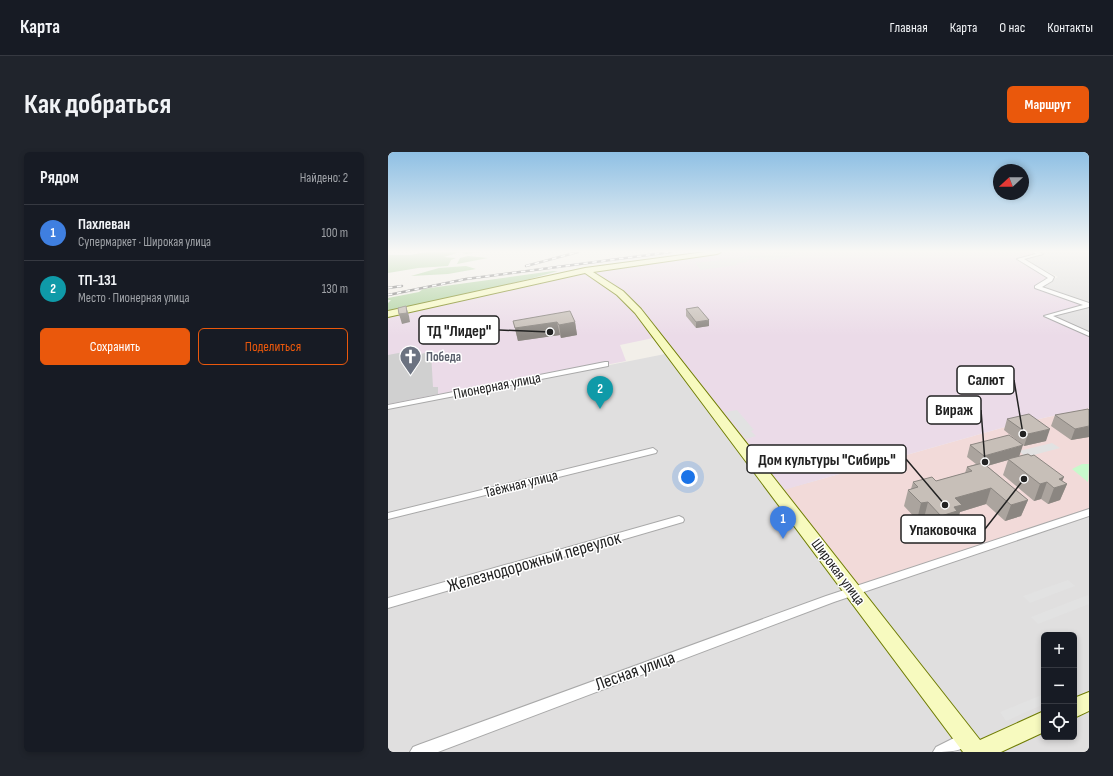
<!DOCTYPE html>
<html lang="ru">
<head>
<meta charset="utf-8">
<style>
  :root { --surface:#171b24; --page:#20242c; --text:#f1f3f6; --muted:#9ea1a6; --line:#363941; --accent:#ea580c }
  body { margin:0; font-family:"Sofia Sans Condensed",sans-serif; background:var(--page); color:var(--text) }
  .controls { position:absolute; right:12px; bottom:12px; display:grid; overflow:hidden; border-radius:6px; box-shadow:0 2px 6px #0003 }
  .controls button { width:36px; height:36px; display:grid; place-items:center; padding:0; border:0; border-bottom:1px solid var(--line); background:var(--surface); color:var(--text); font:20px sans-serif }
  .compass { position:absolute; left:605px; top:12px; width:36px; height:36px; border-radius:50%; background:var(--surface); box-shadow:0 2px 6px #0003; rotate:249deg }
  .you { position:absolute; left:300px; top:325px; width:14px; height:14px; margin:-10px; border:3px solid #fff; border-radius:50%; background:#1a73e8; box-shadow:0 0 0 6px #1a73e833 }
  .badge { display:grid; place-items:center; width:26px; height:26px; border-radius:50%; background:var(--accent); color:#fff; font-size:13px; font-weight:700 }
  .pin { position:absolute; translate:-50% -33px; filter:drop-shadow(0 1px 2px #0008) }
  .pin::after { content:''; position:absolute; top:21px; width:14px; height:12px; background:inherit; clip-path:polygon(0 0,100% 0,50% 100%) }
  .list { margin:0; padding:0; list-style:none }
  h2 { display:flex; justify-content:space-between; align-items:center; height:52px; margin:0; padding:0 16px; font-size:17px }
  h2 small { font-size:13px; font-weight:400; color:var(--muted) }
  .list li { display:grid; grid-template-columns:26px 1fr auto; gap:12px; align-items:center; box-sizing:border-box; height:56px; padding:0 16px; border-top:1px solid var(--line) }
  .list b { display:block; font-size:15px; white-space:nowrap }
  .list p { margin:0; font-size:13px; white-space:nowrap; color:var(--muted) }
  .list em { font-size:13px; font-style:normal; color:var(--muted) }
  .actions { display:flex; gap:8px; padding:12px 16px }
  .actions a { flex:1; padding:9px 0; border:1px solid var(--accent); border-radius:6px; text-align:center; font-size:14px; color:var(--accent) }
  .actions .main { background:var(--accent); color:#fff }
  .icon { flex:none; width:22px; height:22px; fill:none; stroke:currentColor; stroke-width:2; stroke-linecap:round; stroke-linejoin:round }
  .map { position:relative; flex:none; width:701px; height:600px; overflow:hidden; border-radius:6px }
  header { display:flex; align-items:center; gap:24px; box-sizing:border-box; height:56px; padding:0 20px; background:var(--surface); border-bottom:1px solid var(--line) }
  header strong { font-size:19px }
  nav { display:flex; gap:22px; margin-inline-start:auto; font-size:14px }
  .intro { display:flex; align-items:center; justify-content:space-between; box-sizing:border-box; height:96px; padding:0 24px }
  h1 { margin:0; font-size:28px }
  .button { padding:10px 18px; border-radius:6px; background:var(--accent); color:#fff; font-size:14px; font-weight:700 }
  main { display:flex; gap:24px; padding:0 24px }
  aside { flex:1; background:var(--surface); border-radius:6px; box-shadow:0 2px 6px #0003 }
  .map>svg:first-child { display:block }
  .residential { fill:#e0dfdf; fill-rule:evenodd }
  .commercial { fill:#f2dad9 }
  .industrial { fill:#ebdbe8 }
  .religious { fill:#d0d0d0 }
  .forest { fill:#add19e }
  .park { fill:#c8facc }
  .parking { fill:#e2e2e2 }
  .lines { fill:none; stroke-linecap:round; stroke-linejoin:round }
  .street-casing { stroke:#a9a9a9; stroke-width:2 }
  .secondary-casing { stroke:#707d05; stroke-width:2 }
  .street { fill:#fff; fill-rule:evenodd }
  .secondary { fill:#f7fabf; fill-rule:evenodd }
  .rail-casing { stroke:#707070; stroke-width:2.5 }
  .rail { stroke:#fff; stroke-width:1.5; stroke-dasharray:4.5; stroke-linecap:butt }
  .wall { fill:#aba49e }
  .shaded-wall { fill:#8b8681 }
  .building { fill:#c7bfb8; stroke:#8b8681 }
  .labels { text-anchor:middle; dominant-baseline:central; stroke-width:3; stroke-linejoin:round; paint-order:stroke }
  .far-worship-label { font-size:13px; font-weight:bold; fill:#5b616d; stroke:#fff; text-anchor:start }
  .street-label { font-size:15px; fill:#222; stroke:#fff }
  .near-street-label { font-size:18px; fill:#222; stroke:#fff }
  .leader { fill:none; stroke:#222; stroke-width:1.5 }
  .callout-dot { fill:#222; stroke:#fff; stroke-width:1.5 }
  .callout { fill:#fff; stroke:#222; stroke-width:1.5 }
  .callout-label { font-size:16px; text-anchor:middle; font-weight:bold; fill:#222 }
</style>
</head>
<body>
<header>
<strong>Карта</strong>
<nav><a>Главная</a><a>Карта</a><a>О нас</a><a>Контакты</a></nav>
</header>
<div class="intro"><h1>Как добраться</h1><a class="button">Маршрут</a></div>
<main>
<aside>
<h2>Рядом<small>Найдено: 2</small></h2>
<ul class="list">
<li><span class="badge" style="background:#3f7fe0">1</span><div><b>Пахлеван</b><p>Супермаркет · Широкая улица</p></div><em>100 m</em></li>
<li><span class="badge" style="background:#0f9aa8">2</span><div><b>ТП-131</b><p>Место · Пионерная улица</p></div><em>130 m</em></li>
</ul>
<div class="actions"><a class="main">Сохранить</a><a>Поделиться</a></div>
</aside>
<div class="map">
<svg width="701" height="600" viewBox="0 0 701 600">
  <rect width="100%" height="100%" fill="#f2efe9"/>
  <!-- residential -->
  <path class="residential" d="M643,100H701V194L638,142L670,125L630,104Z
    M277,202L381,341L701,258V600H0V257ZM656,483H686V585H656Z"/>
  <!-- commercial -->
  <path class="commercial" d="M701,256V360L465,439L388,340L624,273Z"/>
  <!-- industrial -->
  <path class="industrial" d="M329,100H647L653,102L633,107L663,125L650,135L701,153L661,163L701,182V256L624,273L388,340L270,185L232,193L238,209L0,255V162L230,113Z"/>
  <!-- religious -->
  <path class="religious" d="M21,199V204L43,200L45,235H50V242L0,252V203Z"/>
  <!-- forest -->
  <path class="forest" d="M39,100H91L78,102L72,100L56,105L68,106L63,108L60,114L30,116L0,121V103H22Z
    M80,104L100,106L69,112L72,106Z
    M78,114L88,117L60,122L23,124L51,116Z
    M165,119H170L138,128L0,160V151L3,148H0V146L31,140L35,137Z"/>
  <!-- park -->
  <path class="park" d="M694,312H701L700,330L684,317Z"/>
  <!-- parking -->
  <path class="parking" d="M393,100H406L410,103L402,104L404,105L379,109L375,106L359,108L360,110L348,111L350,113L313,118L307,111Z
    M349,258L366,278L363,279L368,284L358,287L337,260Z
    M664,291L672,296L638,305L631,299Z
    M680,428L687,434L642,451L635,444Z
    M700,443L701,452L650,472L643,465Z
    M656,542V552L618,569L612,560Z"/>
  <g class="lines">
    <defs>
      <path id="street" d="M645,100H651L655,102L636,107L666,125L664,129L654,135L701,151V155L665,164L701,180V184L656,164L695,153L647,136V134L660,126L629,107L648,102Z
        M217,210H220V214L0,257V253Z
        M265,296L269,299L268,301L0,367V361Z
        M701,357V364L446,450L50,600H22L25,595L30,593L438,444Z
        M291,364L295,366L296,368L295,370L0,456V446Z
        M578,580L583,582L585,587C579,600 559,600 545,600L548,595Z"/>
      <path id="secondary" d="M317,100H333L329,102L205,120L235,139L253,157L592,588L656,559V580L613,600H575L247,161L229,143L197,121L0,165V159L197,116Z
        M701,540V559L686,566V546Z"/>
    </defs>
    <!-- street casing -->
    <use href="#street" class="street-casing"/>
    <!-- secondary casing -->
    <use href="#secondary" class="secondary-casing"/>
    <!-- street -->
    <use href="#street" class="street"/>
    <!-- secondary -->
    <use href="#secondary" class="secondary"/>
    <defs>
      <path id="rail" d="M138,114L190,100
        M0,136L14,134
        M0,143L78,127L283,100"/>
    </defs>
    <!-- rail casing -->
    <use href="#rail" class="rail-casing"/>
    <!-- rail -->
    <use href="#rail" class="rail"/>
  </g>
  <!-- wall -->
  <path class="wall" d="M298,157L321,174L308,176L298,164Z
    M125,169L187,170L189,183L173,186L172,183L130,189Z
    M667,263L701,285L683,288L663,274Z
    M619,267L658,289L636,294L616,278Z
    M582,293L631,304L674,329L679,332L672,348L660,352L653,347L646,349L615,323L620,308L599,314L640,348L633,364L617,369L598,352L572,360L569,369L566,370L565,375L549,380L536,366L529,368L516,354L520,338L523,337L525,330L548,329L577,321L579,315L588,312L579,305Z"/>
  <!-- shaded-wall -->
  <path class="shaded-wall" d="M18,154L21,164L22,170L14,172L11,162Z
    M321,168V174L308,176V170Z
    M169,170L172,183L130,189L127,176Z
    M187,170L189,183L173,186L171,173Z
    M701,274V285L683,288L687,277Z
    M662,277L658,289L636,294L640,282Z
    M635,293L631,305L620,307V308L592,316L596,304Z
    M676,325L672,334L679,332L672,348L660,352L666,336L671,327Z
    M659,330L653,347L646,349L652,332Z
    M603,336L598,352L572,360L569,369L566,370L565,375L549,380L553,364L567,346Z
    M640,348L633,364L617,369L623,353Z
    M540,350L536,366L529,368L533,351Z"/>
  <!-- building -->
  <path class="building" d="M18,154L19,161L11,162L10,156Z
    M310,155L321,168L308,170L298,157Z
    M182,159L187,170L171,173L169,170L127,176L125,169Z
    M700,257L701,258V274L687,277L667,263Z
    M641,262L662,277L640,282L619,267Z
    M621,283L635,293L596,304L582,293Z
    M640,302L643,304L646,303L676,325L671,327L679,332L666,336L659,330L652,332L620,307Z
    M595,311L640,348L623,353L603,336L567,346L574,353L566,355L569,359L553,364L540,350L533,351L520,338L530,335L525,330L544,325L548,329L584,319L579,315Z"/>
  <!-- sky -->
  <linearGradient id="sky" x2="0" y2="1"><stop stop-color="#8fc0e4"/><stop offset="0.54" stop-color="#f9f8f5"/><stop offset="1" stop-color="#f9f8f5" stop-opacity="0"/></linearGradient>
  <rect width="701" height="184" fill="url(#sky)"/>
  <!-- icons -->
  <defs>
    <symbol id="church-pin" viewBox="-11 -11 22 30"><path d="M0 17L-7.5 6A9.5 9.5 0 1 1 7.5 6Z" fill="#6b7280" stroke="#fff"/><path d="M-1.2-6h2.4v3.5h3.3v2.4h-3.3V6h-2.4V-.1h-3.3v-2.4h3.3Z" fill="#fff"/></symbol>
  </defs>
  <g fill-rule="evenodd">
    <use href="#church-pin" x="10" y="192" width="25" height="34"/>
  </g>
  <g class="labels">
    <!-- far-worship labels -->
    <g class="far-worship-label">
      <text x="38" y="205">Победа</text>
    </g>
    <!-- street labels -->
    <g class="street-label">
      <text transform="translate(109 234) rotate(-11)">Пионерная улица</text>
      <text transform="translate(133 332) rotate(-14)">Таёжная улица</text>
      <text transform="translate(450 420) rotate(53)">Широкая улица</text>
    </g>
    <!-- near-street labels -->
    <g class="near-street-label">
      <text transform="translate(146 410) rotate(-16)">Железнодорожный переулок</text>
      <text transform="translate(247 519) rotate(-20)">Лесная улица</text>
    </g>
  </g>
  <!-- callouts -->
  <path class="leader" d="M162 180L111 178M635 282L626 228M597 310L593 258M557 353L518 307M636 327L597 377"/>
  <g class="callout-dot">
    <circle cx="162" cy="180" r="4"/>
    <circle cx="635" cy="282" r="4"/>
    <circle cx="597" cy="310" r="4"/>
    <circle cx="557" cy="353" r="4"/>
    <circle cx="636" cy="327" r="4"/>
  </g>
  <g class="callout">
    <rect x="31" y="164" width="80" height="28" rx="4"/>
    <rect x="569" y="214" width="57" height="28" rx="4"/>
    <rect x="539" y="244" width="54" height="28" rx="4"/>
    <rect x="359" y="293" width="159" height="28" rx="4"/>
    <rect x="513" y="363" width="84" height="28" rx="4"/>
  </g>
  <g class="callout-label">
    <text x="71" y="184">ТД "Лидер"</text>
    <text x="598" y="233">Салют</text>
    <text x="566" y="263">Вираж</text>
    <text x="439" y="313">Дом культуры "Сибирь"</text>
    <text x="555" y="383">Упаковочка</text>
  </g>
</svg>
<div class="controls">
<button>+</button>
<button>−</button>
<button><svg class="icon" aria-label="locate" viewBox="0 0 24 24"><circle cx="12" cy="12" r="6"/><path d="M12 2v4M12 18v4M2 12h4M18 12h4"/></svg></button>
</div>
<svg class="compass" viewBox="-18 -18 36 36"><path d="M0-13l5 13h-10z" fill="#e53935"/><path d="M0 13l5-13h-10z" fill="#9ea1a6"/></svg>
<div class="you"></div>
<div class="pin badge" style="left:395px;top:387px;background:#3f7fe0">1</div>
<div class="pin badge" style="left:212px;top:257px;background:#0f9aa8">2</div>
</div>
</main>
</body>
</html>
